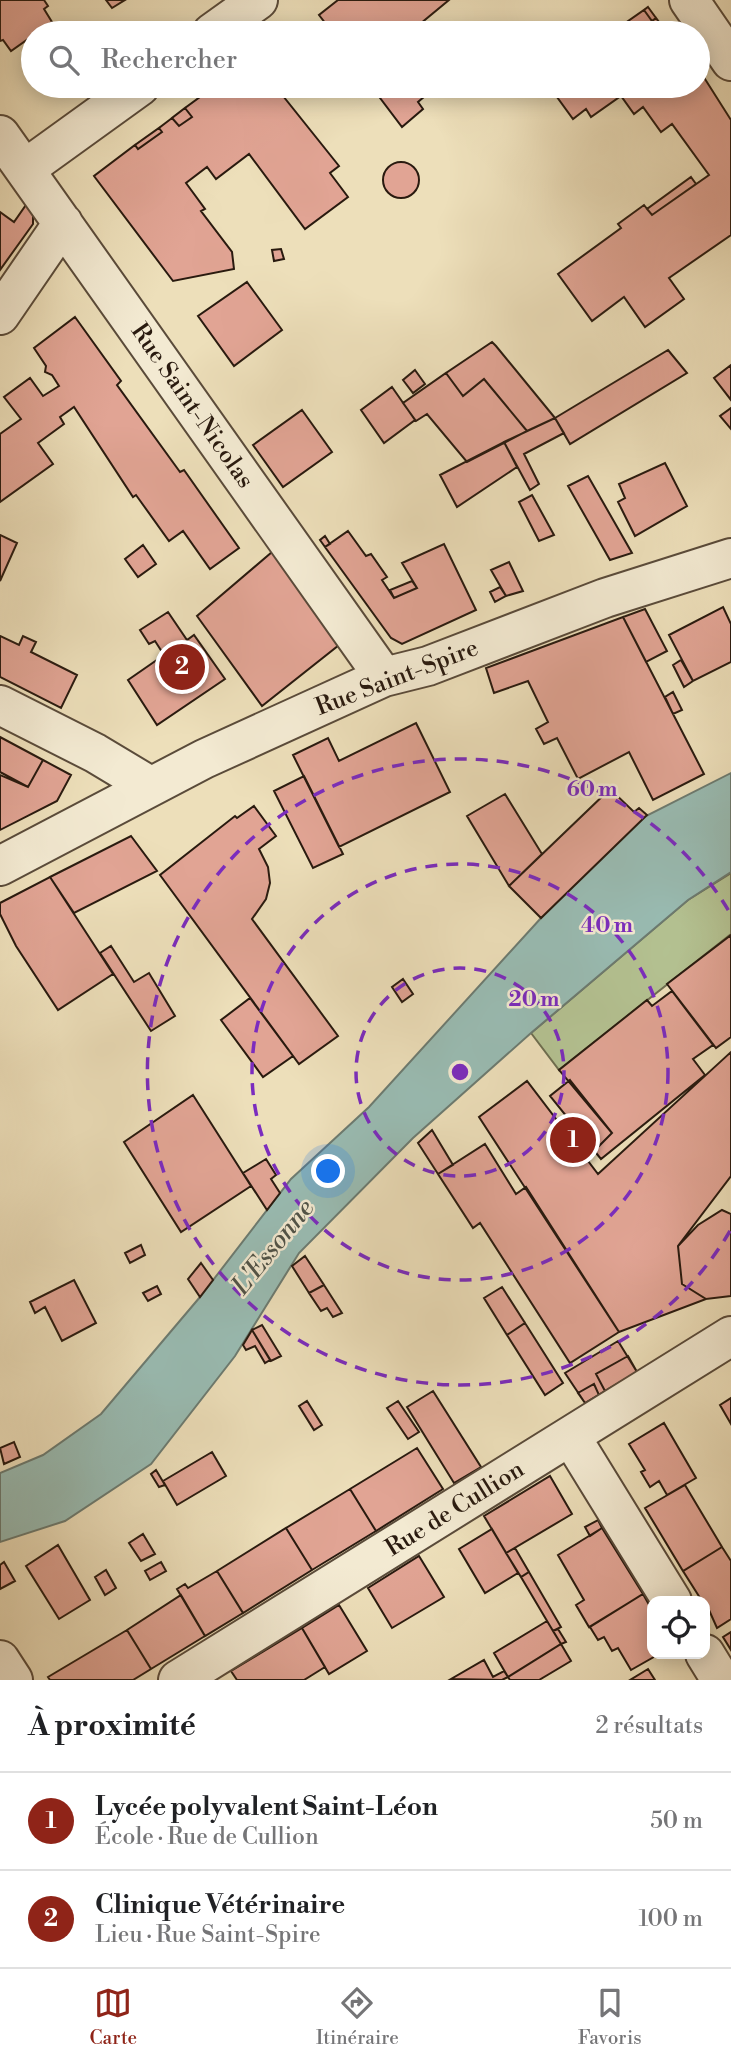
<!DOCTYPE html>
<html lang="fr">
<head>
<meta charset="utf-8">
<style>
  :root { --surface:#fff; --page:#f2f2f2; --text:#202124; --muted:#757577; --line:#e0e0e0; --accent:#8f2418 }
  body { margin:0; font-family:"Libre Bodoni",serif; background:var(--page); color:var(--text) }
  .controls { position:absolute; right:21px; bottom:21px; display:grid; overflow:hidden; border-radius:14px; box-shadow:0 4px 18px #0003 }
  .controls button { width:63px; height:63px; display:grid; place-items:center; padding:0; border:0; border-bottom:2px solid var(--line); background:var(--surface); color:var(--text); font:35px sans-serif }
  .you { position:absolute; left:329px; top:1172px; width:24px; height:24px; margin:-18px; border:5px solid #fff; border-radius:50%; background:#1a73e8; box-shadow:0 0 0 10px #1a73e833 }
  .badge { display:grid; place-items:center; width:46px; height:46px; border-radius:50%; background:var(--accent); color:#fff; font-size:23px; font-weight:700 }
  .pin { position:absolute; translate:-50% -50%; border:4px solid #fff; box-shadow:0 2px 7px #0006 }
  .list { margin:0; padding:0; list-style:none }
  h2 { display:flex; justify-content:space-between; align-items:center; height:91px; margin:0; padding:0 28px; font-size:30px }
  h2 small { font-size:23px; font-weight:400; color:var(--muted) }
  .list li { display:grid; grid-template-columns:46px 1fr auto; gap:21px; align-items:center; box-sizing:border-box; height:98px; padding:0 28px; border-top:2px solid var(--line) }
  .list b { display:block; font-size:26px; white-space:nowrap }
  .list p { margin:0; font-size:23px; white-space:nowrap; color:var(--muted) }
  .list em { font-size:23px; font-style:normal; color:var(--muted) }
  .icon { flex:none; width:38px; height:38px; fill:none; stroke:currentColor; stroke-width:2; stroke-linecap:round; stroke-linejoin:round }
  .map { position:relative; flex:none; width:731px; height:1680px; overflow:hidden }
  .search { position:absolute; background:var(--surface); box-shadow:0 4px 18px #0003; left:21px; right:21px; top:21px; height:77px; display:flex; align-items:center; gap:18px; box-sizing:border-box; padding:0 24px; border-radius:38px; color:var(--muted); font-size:26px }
  .sheet { height:287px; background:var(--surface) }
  nav { display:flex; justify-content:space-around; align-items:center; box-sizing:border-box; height:98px; border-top:2px solid var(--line); background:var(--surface); font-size:19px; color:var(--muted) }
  nav a { display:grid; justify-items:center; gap:4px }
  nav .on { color:var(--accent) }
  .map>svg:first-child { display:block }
  .green { fill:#b4c292; stroke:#6e6e50; stroke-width:2 }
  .water { fill:#99bcb3; stroke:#6c7b71; stroke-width:2 }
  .building { fill:#e1a494; stroke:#291a0f; stroke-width:2 }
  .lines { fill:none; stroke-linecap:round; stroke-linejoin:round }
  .minor-casing { stroke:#5a4b3a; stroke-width:42 }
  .minor { stroke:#f3ead2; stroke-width:38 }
  .ring { fill:none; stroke:#7b2cbf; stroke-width:3.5; stroke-dasharray:12 9 }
  .labels { text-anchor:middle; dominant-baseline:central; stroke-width:5; stroke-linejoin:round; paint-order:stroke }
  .street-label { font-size:24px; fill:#291a0f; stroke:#f3ead2 }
  .water-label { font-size:26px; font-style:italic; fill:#505348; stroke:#f3ead2 }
  .centre { fill:#7b2cbf; stroke:#f3ead2; stroke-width:3.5 }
  .ring-label { font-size:21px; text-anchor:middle; font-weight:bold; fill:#7b2cbf; stroke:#f3ead2; stroke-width:5; stroke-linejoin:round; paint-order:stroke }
</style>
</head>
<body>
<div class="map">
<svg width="731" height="1680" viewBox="0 0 731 1680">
  <rect width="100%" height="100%" fill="#eddfba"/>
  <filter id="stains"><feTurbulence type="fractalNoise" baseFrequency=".00286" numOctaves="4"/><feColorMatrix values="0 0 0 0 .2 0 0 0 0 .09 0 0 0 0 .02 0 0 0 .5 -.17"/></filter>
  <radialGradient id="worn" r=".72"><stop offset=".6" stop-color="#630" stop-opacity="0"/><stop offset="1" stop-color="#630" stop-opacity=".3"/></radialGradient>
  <!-- green -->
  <path class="green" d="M731,873V934L559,1070L531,1033L688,900Z"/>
  <!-- water -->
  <path class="water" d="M731,773V872L688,900L531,1033L413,1138L299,1253L235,1356L151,1464L65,1521L0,1542V1473L43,1455L101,1414L200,1297L291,1179L369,1107L541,918L640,819Z"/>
  <!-- building -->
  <path class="building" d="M0,0H44L48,6L44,9L52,22L11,51L3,40L0,41Z
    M106,0H125L112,8Z
    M338,0H449L414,29L417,33H333L319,15Z
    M648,7L656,18L652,21L644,10Z
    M644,10L652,21L656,18L667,33H611Z
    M698,68L731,120V235L669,278L684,299L645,327L624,297L592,321L558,274L621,228L618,224L644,205L652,215L709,175L672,124L661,132L643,107L634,114L621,96L591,117L586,109L573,119L549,86H698Z
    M215,86H275L339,166L330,173L348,197L305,229L249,154L216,179L207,167L186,183L205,209L201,211L232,252L234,269L173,281L94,176L135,145L138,149L162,132L159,128L172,118L179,126L192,117L185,108Z
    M371,86H437L418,102L423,109L402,127Z
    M185,108L192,117L179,126L172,118Z
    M159,128L162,132L138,149L135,145Z
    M383 180a18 18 0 1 1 36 0a18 18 0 1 1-36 0Z
    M691,177L696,184L652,215L647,209Z
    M28,202L33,209V224L0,270V212L14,222Z
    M281,249L284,259L274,261L272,250Z
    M247,282L282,330L234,366L198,316Z
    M75,317L121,381L117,385L180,472L184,470L239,548L210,569L183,531L169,541L136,495L133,497L74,407L60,417L64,424L38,443L53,464L0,502V434L21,419L4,397L30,378L43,396L59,386L52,375L45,372L46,366L34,348Z
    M492,342L496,346L555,418L527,431L484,379L463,396L446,373Z
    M668,350L687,373L570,444L555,418Z
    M731,365V400L714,378Z
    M415,370L425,384L413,393L403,380Z
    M446,373L463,396L484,379L527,431L467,462L427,414L416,421L403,403Z
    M392,387L415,420L384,443L361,410Z
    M731,408V429L720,416Z
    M302,410L332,452L283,487L253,445Z
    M555,418L564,433L524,454L539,484L530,490L504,442Z
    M504,442L517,467L457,507L440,475Z
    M665,463L687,506L635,536L618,502L625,498L619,484Z
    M588,476L632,553L610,560L568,486Z
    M532,495L554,535L539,541L519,502Z
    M348,531L366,556L371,554L387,577L382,580L394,598L417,588L402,563L444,544L476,610L402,644L391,638L325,547Z
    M0,535L17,543L0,581Z
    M325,536L330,544L325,547L320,540Z
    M143,545L156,564L138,577L125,559Z
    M272,552L339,645L262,706L197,616Z
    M509,562L523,591L506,596L491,570Z
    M412,581L417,588L394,598L390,590Z
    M500,587L506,596L495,602L490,592Z
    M723,607L731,624V662L693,681L669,635Z
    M645,609L667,651L646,662L623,617Z
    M168,612L187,640L194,635L225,679L157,725L128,680L164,655L155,641L149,644L140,630Z
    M623,617L704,774L653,800L629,752L578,779L557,738L544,744L536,729L548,722L528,681L494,693L486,668Z
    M0,636L19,645L23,636L36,642L31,652L77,675L61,708L0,677Z
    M681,660L693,681L684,687L673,665Z
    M673,692L682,710L673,714L665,697Z
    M416,723L450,792L339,847L293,755L328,738L339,761Z
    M0,737L43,760L28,787L0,772Z
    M43,760L71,775L57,801L0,830V775L28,787Z
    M304,776L343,854L313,868L274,791Z
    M610,789L634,812L639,808L647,815L541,918L509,886Z
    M505,794L542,854L509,886L467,816Z
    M254,806L276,836L259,849L268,867L270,883L266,899L252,919L338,1036L299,1064L160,875L235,816L237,818Z
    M131,836L157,871L74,913L50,877Z
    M50,877L113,974L58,1010L16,946L0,914V903Z
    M731,935V1037L716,1048L667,984Z
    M111,946L134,982L149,973L175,1016L151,1031L100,953Z
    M403,979L413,994L402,1002L392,987Z
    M672,991L713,1045L693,1059L705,1075L601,1159L592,1148L599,1146L612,1133L559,1070L647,1000L652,1006Z
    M250,998L293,1056L263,1077L221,1020Z
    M731,1052V1176L678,1246L682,1284L706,1299L619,1332L479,1117L527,1081L598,1174Z
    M570,1080L612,1133L599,1146L592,1148L550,1096Z
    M193,1095L251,1186L181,1232L124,1142Z
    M432,1130L453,1165L438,1174L418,1143Z
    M485,1144L516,1194L526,1187L619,1332L570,1363L480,1223L473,1228L438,1174Z
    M266,1159L276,1175L271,1179L280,1193L267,1210L243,1173Z
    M722,1210L731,1214V1296L706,1299L682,1284L678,1246L698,1225Z
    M141,1245L145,1255L130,1263L125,1253Z
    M305,1256L324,1285L309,1293L292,1266Z
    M201,1263L213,1280L200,1297L188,1279Z
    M74,1280L96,1323L62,1341L45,1307L35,1313L30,1302Z
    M324,1285L342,1313L333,1317L327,1308L321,1311L309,1293Z
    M157,1286L161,1294L148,1301L143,1293Z
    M502,1287L525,1323L507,1335L484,1298Z
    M525,1323L563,1383L545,1395L507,1335Z
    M262,1325L281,1356L271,1361L252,1330Z
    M252,1330L270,1360L265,1363L255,1346L246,1350L243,1345Z
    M618,1341L637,1372L585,1403L565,1373Z
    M628,1356L637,1372L605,1391L596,1374Z
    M594,1384L599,1395L585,1403L578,1393Z
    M433,1391L481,1467L454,1483L407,1407Z
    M731,1398V1424L720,1405Z
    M307,1401L322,1425L314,1430L299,1406Z
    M398,1401L419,1432L408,1439L387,1408Z
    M664,1423L696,1478L667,1495L659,1481L650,1487L641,1472L645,1470L629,1444Z
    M14,1442L20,1457L4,1464L0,1448Z
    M417,1448L443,1489L376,1531L350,1489Z
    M212,1452L226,1476L177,1505L163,1481Z
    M156,1470L165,1485L159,1487L151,1474Z
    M550,1476L572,1514L506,1553L484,1516Z
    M685,1485L722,1547L683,1571L645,1508Z
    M350,1489L376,1531L312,1570L286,1528Z
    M598,1520L602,1528L590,1536L585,1527Z
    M286,1528L312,1570L243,1613L217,1571Z
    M602,1528L643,1594L589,1627L576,1605L584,1600L558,1555Z
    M492,1529L518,1573L485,1593L459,1549Z
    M143,1534L155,1554L141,1561L129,1543Z
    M58,1545L90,1600L59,1619L26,1566Z
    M722,1547L731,1561V1619L717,1628L705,1601H702L683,1571Z
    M515,1548L529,1572L521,1577L506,1553Z
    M419,1556L444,1597L392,1628L368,1588Z
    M4,1562L15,1581L0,1589V1565Z
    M161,1562L166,1571L150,1580L145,1571Z
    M106,1570L116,1588L105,1595L95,1577Z
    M217,1571L243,1613L205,1636L177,1589L185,1584L188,1588Z
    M529,1572L561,1627L553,1631L521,1577Z
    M643,1594L652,1610V1654H659L631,1670L618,1648L612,1651L604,1637L598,1640L590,1627Z
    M181,1595L205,1636L151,1669L127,1630Z
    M339,1605L367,1651L329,1674L302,1628Z
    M547,1621L561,1644L508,1677L494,1653Z
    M302,1628L325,1667L304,1680H237L231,1671Z
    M558,1629L566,1642L561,1644L553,1631Z
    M127,1630L151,1669L133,1680H50L48,1677Z
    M731,1632V1650L723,1637Z
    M561,1644L571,1661L539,1680H510L508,1677Z
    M484,1660L493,1677L504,1671L508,1677L502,1680L451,1679Z
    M648,1669L655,1680H630Z"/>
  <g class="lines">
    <defs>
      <path id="minor" d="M689,0L731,61
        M212,33L258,0
        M0,135L384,677
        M25,169L140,86
        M0,315L63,223
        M0,705L95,753L150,786
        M0,866L204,759L384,677L428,666L605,598L731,558
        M571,1437L672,1601
        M705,1654L721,1680
        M0,1660L13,1680
        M178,1680L731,1336"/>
    </defs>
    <!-- minor casing -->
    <use href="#minor" class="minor-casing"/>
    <!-- minor -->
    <use href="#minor" class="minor"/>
  </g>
  <!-- distance rings -->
  <g class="ring">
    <circle cx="460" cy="1072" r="104"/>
    <circle cx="460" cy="1072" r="208"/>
    <path d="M730 1231A313 313 0 1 1 730 913"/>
  </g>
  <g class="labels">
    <!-- street labels -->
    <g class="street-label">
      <text transform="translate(192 406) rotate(55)">Rue Saint-Nicolas</text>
      <text transform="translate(397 678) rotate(-21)">Rue Saint-Spire</text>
      <text transform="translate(455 1509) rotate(-32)">Rue de Cullion</text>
    </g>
    <!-- water labels -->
    <g class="water-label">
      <text transform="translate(273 1247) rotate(-51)">L'Essonne</text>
    </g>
  </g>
  <circle cx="460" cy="1072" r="10" class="centre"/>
  <g class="ring-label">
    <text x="592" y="796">60 m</text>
    <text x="607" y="932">40 m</text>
    <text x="534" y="1006">20 m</text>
  </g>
  <rect width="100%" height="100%" filter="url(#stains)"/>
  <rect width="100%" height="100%" fill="url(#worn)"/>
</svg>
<div class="controls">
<button><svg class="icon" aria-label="locate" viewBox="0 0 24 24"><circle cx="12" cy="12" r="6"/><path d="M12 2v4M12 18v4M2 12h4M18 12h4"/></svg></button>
</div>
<div class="you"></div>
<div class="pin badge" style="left:573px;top:1140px">1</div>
<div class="pin badge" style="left:182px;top:667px">2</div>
<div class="search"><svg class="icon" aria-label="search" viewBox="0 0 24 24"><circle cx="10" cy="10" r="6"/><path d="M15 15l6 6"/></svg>Rechercher</div>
</div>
<section class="sheet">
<h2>À proximité<small>2 résultats</small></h2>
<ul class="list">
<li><span class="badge">1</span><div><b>Lycée polyvalent Saint-Léon</b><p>École · Rue de Cullion</p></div><em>50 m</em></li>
<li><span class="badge">2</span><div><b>Clinique Vétérinaire</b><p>Lieu · Rue Saint-Spire</p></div><em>100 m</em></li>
</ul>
</section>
<nav>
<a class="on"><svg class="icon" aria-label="map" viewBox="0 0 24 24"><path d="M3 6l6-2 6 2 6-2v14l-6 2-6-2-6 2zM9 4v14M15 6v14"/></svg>Carte</a>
<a><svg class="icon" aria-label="directions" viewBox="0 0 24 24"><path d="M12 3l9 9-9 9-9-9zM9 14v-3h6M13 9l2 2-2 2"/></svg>Itinéraire</a>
<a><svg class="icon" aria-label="saved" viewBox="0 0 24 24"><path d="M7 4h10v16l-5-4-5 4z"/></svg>Favoris</a>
</nav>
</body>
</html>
